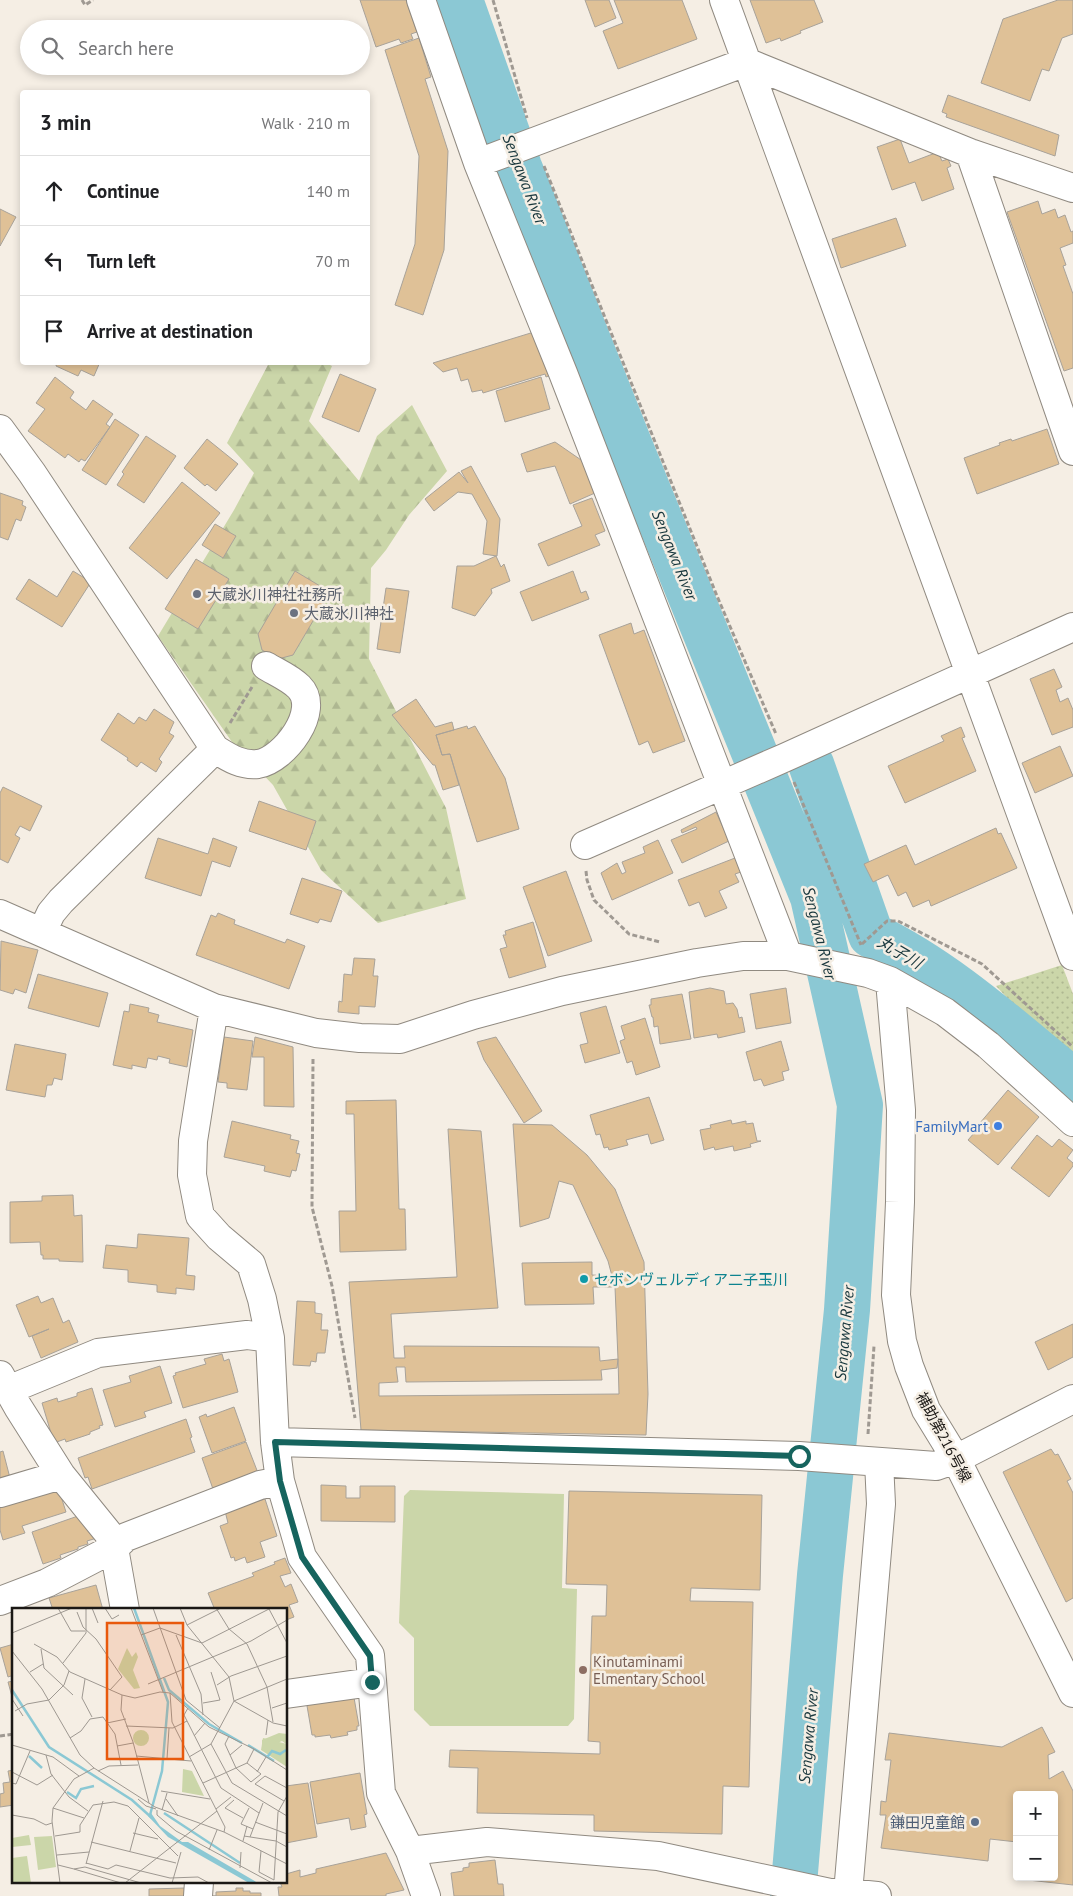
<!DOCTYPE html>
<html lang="en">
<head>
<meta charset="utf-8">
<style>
  :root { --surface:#fff; --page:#f6f6f6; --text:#202124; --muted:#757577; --line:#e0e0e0 }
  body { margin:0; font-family:"PT Sans","Noto Sans JP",sans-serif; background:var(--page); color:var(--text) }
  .controls { position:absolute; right:15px; bottom:15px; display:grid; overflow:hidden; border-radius:5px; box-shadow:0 2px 8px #0003 }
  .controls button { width:45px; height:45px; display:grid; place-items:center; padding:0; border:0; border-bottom:1px solid var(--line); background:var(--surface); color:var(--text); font:25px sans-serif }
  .stop { position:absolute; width:15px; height:15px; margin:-11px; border:4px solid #16645e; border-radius:50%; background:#fff }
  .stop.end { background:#16645e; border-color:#fff; box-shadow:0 1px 5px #0008 }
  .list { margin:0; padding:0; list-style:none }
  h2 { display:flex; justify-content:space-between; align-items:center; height:65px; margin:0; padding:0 20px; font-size:21px }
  h2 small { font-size:16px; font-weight:400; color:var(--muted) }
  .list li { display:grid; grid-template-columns:32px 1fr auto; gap:15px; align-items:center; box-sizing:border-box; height:70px; padding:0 20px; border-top:1px solid var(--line) }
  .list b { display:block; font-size:19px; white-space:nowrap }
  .list em { font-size:16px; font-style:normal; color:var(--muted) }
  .icon { flex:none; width:28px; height:28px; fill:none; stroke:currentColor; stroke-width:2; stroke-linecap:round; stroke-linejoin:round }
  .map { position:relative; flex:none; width:1073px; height:1896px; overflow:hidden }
  .search { position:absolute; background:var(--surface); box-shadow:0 2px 8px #0003; left:20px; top:20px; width:350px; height:55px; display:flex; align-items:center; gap:12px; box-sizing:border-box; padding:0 18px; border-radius:28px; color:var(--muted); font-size:19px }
  .panel { position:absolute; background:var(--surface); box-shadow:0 2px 8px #0003; left:20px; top:90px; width:350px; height:275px; border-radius:5px }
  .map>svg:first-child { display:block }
  .grass { fill:#cbd6a9 }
  .forest { fill:url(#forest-firs) }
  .park { fill:url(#park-dots) }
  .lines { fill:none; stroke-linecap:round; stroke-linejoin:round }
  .river { stroke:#8bc8d4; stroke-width:46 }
  .building { fill:#dfc197; stroke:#a8a299; fill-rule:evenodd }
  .minor-casing { stroke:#908a81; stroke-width:30 }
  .path { stroke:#9f9992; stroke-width:3; stroke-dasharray:5 2.5; stroke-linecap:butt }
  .minor { stroke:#fff; stroke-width:28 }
  .route { stroke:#16645e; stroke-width:6 }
  .worship-dot { fill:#6b7280; stroke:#f5eee4; stroke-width:2 }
  .shop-dot { fill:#3f7fe0; stroke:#f5eee4; stroke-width:2 }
  .culture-dot { fill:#0f9aa8; stroke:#f5eee4; stroke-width:2 }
  .education-dot { fill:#8d6e63; stroke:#f5eee4; stroke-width:2 }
  .service-dot { fill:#5c6f8a; stroke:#f5eee4; stroke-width:2 }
  .labels { text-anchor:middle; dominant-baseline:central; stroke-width:5; stroke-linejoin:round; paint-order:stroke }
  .worship-label { font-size:15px; fill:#5b616d; stroke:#f5eee4; text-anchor:start }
  .shop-label { font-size:15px; fill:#366cbe; stroke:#f5eee4; text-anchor:end }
  .culture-label { font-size:15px; fill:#0d838f; stroke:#f5eee4; text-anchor:start }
  .street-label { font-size:15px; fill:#1b1815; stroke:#f5eee4 }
  .education-label { font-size:15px; fill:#785e54; stroke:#f5eee4; text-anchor:start }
  .service-label { font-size:15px; fill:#4e5e75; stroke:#f5eee4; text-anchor:end }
  .water-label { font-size:16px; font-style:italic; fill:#17363c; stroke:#f5eee4 }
  .inset-river { fill:none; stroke:#8bc8d4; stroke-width:2.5 }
  .inset-road { fill:none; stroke:#9e9891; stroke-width:1 }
  .view { fill:#e8590c; fill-opacity:0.15; stroke:#e8590c; stroke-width:2.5 }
  .inset-edge { fill:none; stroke:#1b1815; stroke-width:2.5 }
</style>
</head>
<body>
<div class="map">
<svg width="1073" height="1896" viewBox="0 0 1073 1896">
  <defs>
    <pattern id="forest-firs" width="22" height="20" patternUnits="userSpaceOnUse" patternTransform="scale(1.25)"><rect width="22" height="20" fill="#cbd6a9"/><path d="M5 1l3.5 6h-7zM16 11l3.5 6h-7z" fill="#aeb791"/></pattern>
    <pattern id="park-dots" width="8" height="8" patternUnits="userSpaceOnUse" patternTransform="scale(1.25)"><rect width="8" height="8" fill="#cbd6a9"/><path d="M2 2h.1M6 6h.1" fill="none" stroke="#aeb791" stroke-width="1.8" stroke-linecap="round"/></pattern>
  </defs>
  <rect width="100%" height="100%" fill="#f5eee4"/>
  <!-- grass -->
  <path class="grass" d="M410,1490L564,1494L562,1588L577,1589L574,1719L568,1726H430L414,1710V1638L399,1623L404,1496Z"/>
  <!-- forest -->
  <path class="forest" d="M269,363H326L332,366L309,421L359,481L377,436L412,405L447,471L409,515L386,550L371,568L369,659L446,808L466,899L378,923L321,870L273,785L232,742L158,636L234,510L254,473L227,443Z"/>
  <!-- park -->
  <path class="park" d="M1062,965L1073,994V1067L996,986Z"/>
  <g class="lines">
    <!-- river -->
    <path class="river" d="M460,0L519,167L629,444L813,897L860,1105L847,1310L820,1575L793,1896
      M811,764L871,935C946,971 1009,1029 1073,1081"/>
  </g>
  <!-- building -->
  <path class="building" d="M360,0H406L417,32L411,34L413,39L401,43L399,39L376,47Z
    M585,0H609L616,18L595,27Z
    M614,0H682L697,39L618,69L603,31L623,23Z
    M750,0H814L823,22L800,31L801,33L781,41L780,38L766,43Z
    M1058,0H1073V34L1062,38L1049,71L1042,69L1030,101L981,83L1003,19Z
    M419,38L431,77L425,79L448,151L444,250L423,315L395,305L415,244L419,156L385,50Z
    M948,95L1059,135L1055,156L946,117L947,114L942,112Z
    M900,139L909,163L938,152L942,161L948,159L951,166L947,168L954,189L922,201L915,182L892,190L877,147Z
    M1038,201L1042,214L1055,209L1058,218L1065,215L1071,232L1073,231V243L1060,248L1066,265L1063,266L1073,294V368L1064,371L1007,212Z
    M0,209L16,217L0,246Z
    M896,218L906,246L841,268L832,239Z
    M534,332L551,375L546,377L545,374L483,393L482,390L472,392L468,379L461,381L457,368L443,372L433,363Z
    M57,362H100L94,376L81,370L78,376L56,366Z
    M340,374L376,389L359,432L322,417Z
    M55,377L74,392L70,398L86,410L93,400L113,414L106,424L110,427L85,461L81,459L79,462L68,454L65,458L28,431L45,409L36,403Z
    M541,377L550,409L505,422L496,391Z
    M115,419L139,435L106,485L82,470Z
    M1047,429L1059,464L977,494L964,458L1000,445L999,443L1011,439L1012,441Z
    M146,436L176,456L144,503L117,485L124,474L122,472Z
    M207,439L238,464L216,491L207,484L205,486L184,468Z
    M555,442L584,462L595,493L570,504L555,466L527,472L521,454Z
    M471,466L500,519L497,556L483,554L487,521L472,494L458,492L434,511L425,499L459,472L468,483L461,471Z
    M182,482L220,513L167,579L129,548Z
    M0,493L23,501L22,505L26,507L21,521L16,519L8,540L0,537Z
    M592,498L605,531L595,535L600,545L548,566L538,544L582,526L573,505Z
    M215,524L236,536L223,558L202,545Z
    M496,556L501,567L504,564L510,581L491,589L492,593L475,616L452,608L457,566H474Z
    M196,559L229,579L198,629L165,609Z
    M73,571L91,582L62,627L16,599L29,579L57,597Z
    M295,571L330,592L293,655L278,659L262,650L258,634Z
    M573,571L581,593L586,591L589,599L532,621L520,592Z
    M386,588L409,591L400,653L377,649Z
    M631,623L634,634L644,630L685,741L653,753L648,741L639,745L599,635Z
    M1054,669L1062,687L1056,690L1060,702L1068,698L1073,710V727L1052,735L1030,679Z
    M416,699L435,727L452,722L454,730L436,735L442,755L450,754L459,785L443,790L435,765H433L392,715Z
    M154,709L174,722L169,733L174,736L159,759L162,762L156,772L141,762L137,767L127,760L128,758L101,740L118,713L134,724L139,717L146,721Z
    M467,726L468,729L475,726L505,778L519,829L477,842L450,754L442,755L436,735Z
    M961,727L965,737L962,738L976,771L905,803L888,766L944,741L941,736Z
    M1060,746L1073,776L1035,793L1022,763Z
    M3,787L42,806L30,831L20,826L15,835L20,838L8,863L0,859V793Z
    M259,801L316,821L306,850L249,831Z
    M716,812L729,841L682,863L671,840L697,829L696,827L682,833L681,830Z
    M996,828L998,834L1001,833L1017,868L931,906L929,900L913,907L906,892L898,896L888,875L873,882L864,864L906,845L915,865Z
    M158,838L208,854L213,838L237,847L230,867L212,861L201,896L145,878Z
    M658,840L673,873L612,900L601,873L617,863L622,874L626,872L622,862L645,853L643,847Z
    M735,858L741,872L735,874L739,882L719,891L727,908L705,917L699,902L689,906L678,880Z
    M566,871L592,941L548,956L523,887Z
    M302,878L342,891L331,922L320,919L318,923L290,914Z
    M218,913L235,920L234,924L285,943L287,939L305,946L289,989L196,955L211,915L216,917Z
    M533,922L546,967L509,978L500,949L507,947L503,935H506L505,931Z
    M1,941L38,950L26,993L15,989L13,994L0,990Z
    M354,958L375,959L373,976H378L375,1007L359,1006V1014L338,1012L339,1001L342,1002L344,974L352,975Z
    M38,974L108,993L99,1027L28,1008Z
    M710,988L724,991L726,1004L733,1003L737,1009L739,1018L742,1017L745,1032L718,1038L717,1034L694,1038L689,992Z
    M786,988L791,1023L756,1029L750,994Z
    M682,994L691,1039L660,1044L658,1026L654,1027L653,1017H652L649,1005H651V999Z
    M130,1004L149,1008L148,1012L159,1015L157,1022L193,1030L187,1067L169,1063L170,1059L158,1056L157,1060L148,1058L146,1068L132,1065V1069L113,1065L124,1011L129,1012Z
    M606,1006L620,1053L585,1063L580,1045L588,1043L580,1013Z
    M645,1018L660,1067L636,1075L632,1061L627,1063L620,1041L625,1039L621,1026Z
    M224,1037L253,1041L247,1090L227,1088V1083L218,1082Z
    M255,1037L293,1047L294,1107L264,1106V1057H252Z
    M496,1037L542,1111L524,1123L484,1060L477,1042Z
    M781,1041L789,1070L782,1072L784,1080L764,1086L761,1079L754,1081L746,1052Z
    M15,1044L66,1054L62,1080L54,1078L52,1085H47L45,1097L6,1090Z
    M1008,1090L1039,1117L998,1165L968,1140L975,1132L974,1130Z
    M649,1097L664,1140L651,1144L648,1134L626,1140L628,1145L609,1150L608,1147L604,1148L600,1134L596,1135L590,1115Z
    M396,1100L399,1209H405L406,1250L340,1252L339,1211H356L354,1114H346V1101Z
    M731,1120L732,1124L746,1121V1124L753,1123L757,1141H761L750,1144L751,1147L734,1151L733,1146L715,1150L714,1147L704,1150L700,1130L711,1128L710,1125Z
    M232,1121L291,1135L290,1139L299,1141L296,1153L300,1154L296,1171L292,1170L290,1177L264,1171L265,1166L224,1157Z
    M513,1124L552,1125L587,1155L615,1189L644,1262L648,1394L646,1435L361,1430L349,1282L457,1277L448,1129L481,1131L498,1308L391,1314L394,1358H405L404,1346L599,1347L600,1361L618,1359L615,1287H593L594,1304L525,1305L522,1263L592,1262V1275L612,1276L608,1261L573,1185L559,1181L549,1218L520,1227ZM618,1359L619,1394L379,1396V1383L398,1382L396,1367H405L406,1382L602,1380L601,1370L617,1368Z
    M1037,1135L1052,1147L1059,1139L1073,1150L1067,1158L1073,1163V1166L1049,1197L1011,1168Z
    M73,1195L74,1216L82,1215L83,1262L59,1261V1259H43V1255H41L40,1242L10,1243V1202L42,1201V1196Z
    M138,1234L189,1238L186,1275L195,1276L194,1290L176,1288V1294L157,1292V1285L128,1282V1270L103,1268L106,1245L137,1248Z
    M38,1296L41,1303L53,1298L63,1323L69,1320L78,1342L41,1358L32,1336L49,1329L29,1337L16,1305Z
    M297,1301L315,1302V1313L322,1314L321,1330H328L325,1353H317L316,1362L311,1361L310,1366L293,1365Z
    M1073,1324V1357L1048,1370L1035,1342Z
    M222,1354L224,1361L229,1359L238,1392L183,1408L173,1376L176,1375L175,1373L206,1364L204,1359Z
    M160,1366L172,1403L144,1412L146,1417L115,1427L103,1390L131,1382L129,1376Z
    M92,1388L103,1425L99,1426L100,1428L90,1432V1434L66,1442L65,1439L54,1443L42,1403L57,1398L58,1402L77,1396V1393Z
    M234,1407L246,1441L212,1453L199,1417L206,1414L207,1417Z
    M186,1419L192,1437L190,1438L195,1452L92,1489L88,1477L85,1478L78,1458Z
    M246,1442L258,1473L213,1489L202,1458Z
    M1051,1449L1055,1455L1058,1454L1071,1479L1067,1481L1073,1493V1598L1066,1602L1003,1472Z
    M3,1451L10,1478L0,1481V1452Z
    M321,1485L346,1486V1498H360V1486H395V1522L321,1521Z
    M58,1487L66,1512L22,1526L25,1533L3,1540L0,1530V1505Z
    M569,1491L762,1495L760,1590L691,1588L690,1601L753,1602L749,1787L723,1786L722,1834L594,1831V1815L477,1813L478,1768L449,1767L450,1750L600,1754V1742L588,1741L592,1616H606L607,1585L566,1584Z
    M265,1499L277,1536L260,1542L265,1557L247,1563L245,1557L235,1561L234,1557L231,1558L220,1526L228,1523L225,1511Z
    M78,1516L97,1538L87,1541L88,1544L78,1547V1549L60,1555L61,1558L43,1564L32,1532Z
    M285,1558L291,1573L280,1576L285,1587L291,1584L298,1602L289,1605L294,1617L286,1620V1610H215L208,1593L254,1576L252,1573L275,1564L274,1562Z
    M96,1585L103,1610H53L49,1598Z
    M14,1644V1675L8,1677L0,1648Z
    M14,1681V1704L8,1682Z
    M353,1692L359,1726H357V1730L347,1732L348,1735L331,1738L330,1735L315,1737V1735H312L306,1700Z
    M1042,1727L1055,1752L1048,1755L1049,1779L1063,1771L1073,1791V1885L1019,1879L1054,1877V1795H1017V1842L990,1839L988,1861L881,1848L886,1815H880L881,1801L886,1802L891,1760H885L889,1733L1002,1747Z
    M14,1770V1805L0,1807V1794L4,1793L3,1783L10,1782L8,1771Z
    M360,1773L367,1814L364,1815L366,1827L351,1830L349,1818L317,1824L310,1782Z
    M308,1783L317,1837L286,1843V1786Z
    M386,1853L404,1890L386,1894V1896H279L278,1887H282L280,1882H286V1874L300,1870V1877L316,1873V1869Z
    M495,1860L498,1884H503L504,1896H454L451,1873L463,1871V1868L469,1867V1863Z
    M185,1888L186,1896H149V1889Z
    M236,1888H243V1891H250V1893H261V1896H212H216V1892L236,1891Z"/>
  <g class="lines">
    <defs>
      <path id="minor" d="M421,0L478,163L563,373L788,956
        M724,0L1073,956
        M970,153L1073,451
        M478,163L746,62L970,153L1073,188
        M0,429L32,473L215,749L61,901L51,913L42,932
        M215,749C228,757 241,766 258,764C284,760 322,710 299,687C290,678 276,672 266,666
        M585,845L784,758L1073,627
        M0,914L214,1008L316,1033L360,1038L400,1039L473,1015L562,991L697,963L743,956H788L868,973L890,981L945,1012L988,1045L1073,1122
        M890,981L901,1110L900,1202L896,1295L902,1341L909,1366L926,1410L956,1459L1073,1693
        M214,1008L193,1141L192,1175L200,1216L219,1237L251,1264L262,1299L270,1338L275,1442L280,1481L302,1557L370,1655L381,1793L410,1851L426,1896
        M0,1375L18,1407L61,1475L108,1533L114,1548L125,1610
        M8,1390L98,1353L247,1335L270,1338
        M275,1442L799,1456L936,1466L956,1459L1073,1399
        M0,1493L61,1475
        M0,1601L47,1583L114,1548L126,1537L260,1485L280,1481
        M286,1694L372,1682
        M410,1851L487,1842L658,1856L830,1893H848L877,1896
        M848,1893L881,1504L879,1462
        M198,1896L199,1882"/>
    </defs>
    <!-- minor casing -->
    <use href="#minor" class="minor-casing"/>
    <!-- path -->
    <path class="path" d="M82,0L85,5L93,0
      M493,0L527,118
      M544,166L717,596L776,734
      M230,723L252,687
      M794,782L861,945
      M586,871L587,880L594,900L629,934L660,942
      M862,944L887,921H898L908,926L982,964L1073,1047
      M313,1059L312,1207L332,1286L355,1418
      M868,1434L874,1346
      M0,1736L14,1734"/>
    <!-- minor -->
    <use href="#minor" class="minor"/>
  </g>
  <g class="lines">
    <!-- route -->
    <path class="route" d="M372,1682L370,1656L302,1557L280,1481L275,1442L799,1456"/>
  </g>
  <!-- markers -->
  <g class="worship-dot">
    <circle cx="197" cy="594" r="5"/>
    <circle cx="294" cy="613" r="5"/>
  </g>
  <circle class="shop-dot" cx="998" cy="1126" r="5"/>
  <circle class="culture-dot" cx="584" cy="1279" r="5"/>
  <circle class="education-dot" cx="583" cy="1670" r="5"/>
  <circle class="service-dot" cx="975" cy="1822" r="5"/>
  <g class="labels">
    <!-- worship labels -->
    <g class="worship-label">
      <text x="207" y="594">大蔵氷川神社社務所</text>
      <text x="304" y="613">大蔵氷川神社</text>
    </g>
    <!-- shop labels -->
    <g class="shop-label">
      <text x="988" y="1126">FamilyMart</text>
    </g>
    <!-- culture labels -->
    <g class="culture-label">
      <text x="594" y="1279">セボンヴェルディア二子玉川</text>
    </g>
    <!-- street labels -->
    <g class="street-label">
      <text transform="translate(944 1437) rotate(62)">補助第216号線</text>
    </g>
    <!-- education labels -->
    <g class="education-label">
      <text x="593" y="1661">Kinutaminami<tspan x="593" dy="17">Elmentary School</tspan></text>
    </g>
    <!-- service labels -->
    <g class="service-label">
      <text x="965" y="1822">鎌田児童館</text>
    </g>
    <!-- water labels -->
    <g class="water-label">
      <text transform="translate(525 179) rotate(69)">Sengawa River</text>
      <text transform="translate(675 555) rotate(68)">Sengawa River</text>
      <text transform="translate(820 933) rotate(76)">Sengawa River</text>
      <text transform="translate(900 952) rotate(30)">丸子川</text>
      <text transform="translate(844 1333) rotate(-85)">Sengawa River</text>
      <text transform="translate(808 1736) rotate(-85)">Sengawa River</text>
    </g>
  </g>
  <!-- overview -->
  <g transform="translate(12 1608)">
    <rect width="275" height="275" fill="#f5eee4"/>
    <path d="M121 130a8 8 0 1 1 16 0a8 8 0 1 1-16 0ZM171,161L180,163L192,188L170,184ZM17,227L19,237L0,239V230ZM40,228L44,259L26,262L22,229ZM15,248L19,275H0V250Z" fill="#cbd6a9"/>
    <path d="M115,40L120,49L124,44L126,49L121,62L128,80L122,81L106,61ZM267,125L275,126V146L274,136L270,133L250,142V132Z" fill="#cbd6a9"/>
    <path d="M251,130L275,136V159L249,142Z" fill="#cbd6a9"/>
    <path d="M139,205L148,218L170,234H176L246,275H237L156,229L136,208Z" fill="#8bc8d4"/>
    <path class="inset-river" d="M122,0L156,94L150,163L138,207M152,70L157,82L197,116L230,135M0,82L37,139L120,192L140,210M236,137L262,153M17,148L30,160M256,148L260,143L268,146L274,142M55,184L64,190L69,181L82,178M152,205L228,255"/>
    <path class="inset-road" d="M46,0L59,23H73M80,0L86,15M93,0L100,11L107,7M119,0L151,84M141,0L174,92L208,120M168,0L175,17L217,69L222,93L261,115L275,118M204,0L217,21L235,36L255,79L261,114M257,1L275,35M65,4L71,19L84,31L110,69L98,82M175,17L209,0M0,25L60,0M129,27L148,20L190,35L259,0M164,27L189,86L191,107M22,36L45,49L58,64L110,87L123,90L148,84L158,85L197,119L242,141L275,162M29,41L32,60L61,87M0,43L30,81L68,147L82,160L143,199L212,224L275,256M51,55L74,25V0M18,64L31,56M73,71L70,90L80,109M136,76L239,33L275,12M205,77L219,68L275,48M158,85L160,114L213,219L212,224M110,87L109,102L121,134L137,195M0,91L11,108M191,95L208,92L199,64M176,100L172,107L209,180L247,205M260,100L275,95M3,103L15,96L37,92L52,77L57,63M95,115L114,111M114,118L161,120L175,113M254,127L256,112M182,128L193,115M217,128L213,136L224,160L239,174L249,166L235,155M58,130L69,123L78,111L91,109L103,126L109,157M199,136L220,175L275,208M0,137L41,149L67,168M105,138L121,135M34,147L39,166L57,189L76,203M218,147L230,137M124,148L179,153M177,149L199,136L222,93L275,71M155,151L157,120M86,163L97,158L126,157M0,164L25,177L41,167M245,164L254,149M0,175L4,176L18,143M191,175L235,155L242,141M149,183L198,191M126,191L134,198L144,201M154,191L166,208M222,192L213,200L231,210M272,193L243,176L253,168L275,180M41,200L72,210M237,200L229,216L241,221M204,201L219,189M145,202V207L164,223L260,275M150,202L155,185M0,207L22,211L34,217L40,215M243,214L275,226M121,225L146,231M43,228L68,224V217L81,197L102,194L116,198L166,248M232,228L264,233L275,239M238,229L251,195M231,233L235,218M79,234L164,255M197,242L205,222M118,243L127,210M249,243L247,264L262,272L266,204L275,188M45,247L77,244M74,255L96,261L104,257L158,270L186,269L197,275M74,256L91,193M46,257L62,261L73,259L129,275M228,260L229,244M62,261L109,275M48,275L40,213L41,200L62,171L82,160M113,275L205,203M160,275L169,244"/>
    <path class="view" d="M95,15H171V151H95Z"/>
    <rect width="275" height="275" class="inset-edge"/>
  </g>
</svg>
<div class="controls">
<button>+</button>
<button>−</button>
</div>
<div class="stop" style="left:799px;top:1456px"></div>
<div class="stop end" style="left:372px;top:1682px"></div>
<div class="search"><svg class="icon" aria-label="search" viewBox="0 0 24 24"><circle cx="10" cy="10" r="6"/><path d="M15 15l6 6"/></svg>Search here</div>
<section class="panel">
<h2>3 min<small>Walk · 210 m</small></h2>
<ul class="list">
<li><svg class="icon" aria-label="ahead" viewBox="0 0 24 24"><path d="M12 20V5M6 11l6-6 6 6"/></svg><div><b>Continue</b></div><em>140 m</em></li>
<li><svg class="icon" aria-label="left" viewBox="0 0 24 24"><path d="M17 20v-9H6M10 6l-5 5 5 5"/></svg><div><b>Turn left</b></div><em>70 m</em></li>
<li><svg class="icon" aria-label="arrive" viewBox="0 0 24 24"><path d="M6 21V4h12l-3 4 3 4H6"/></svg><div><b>Arrive at destination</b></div></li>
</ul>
</section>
</div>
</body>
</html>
